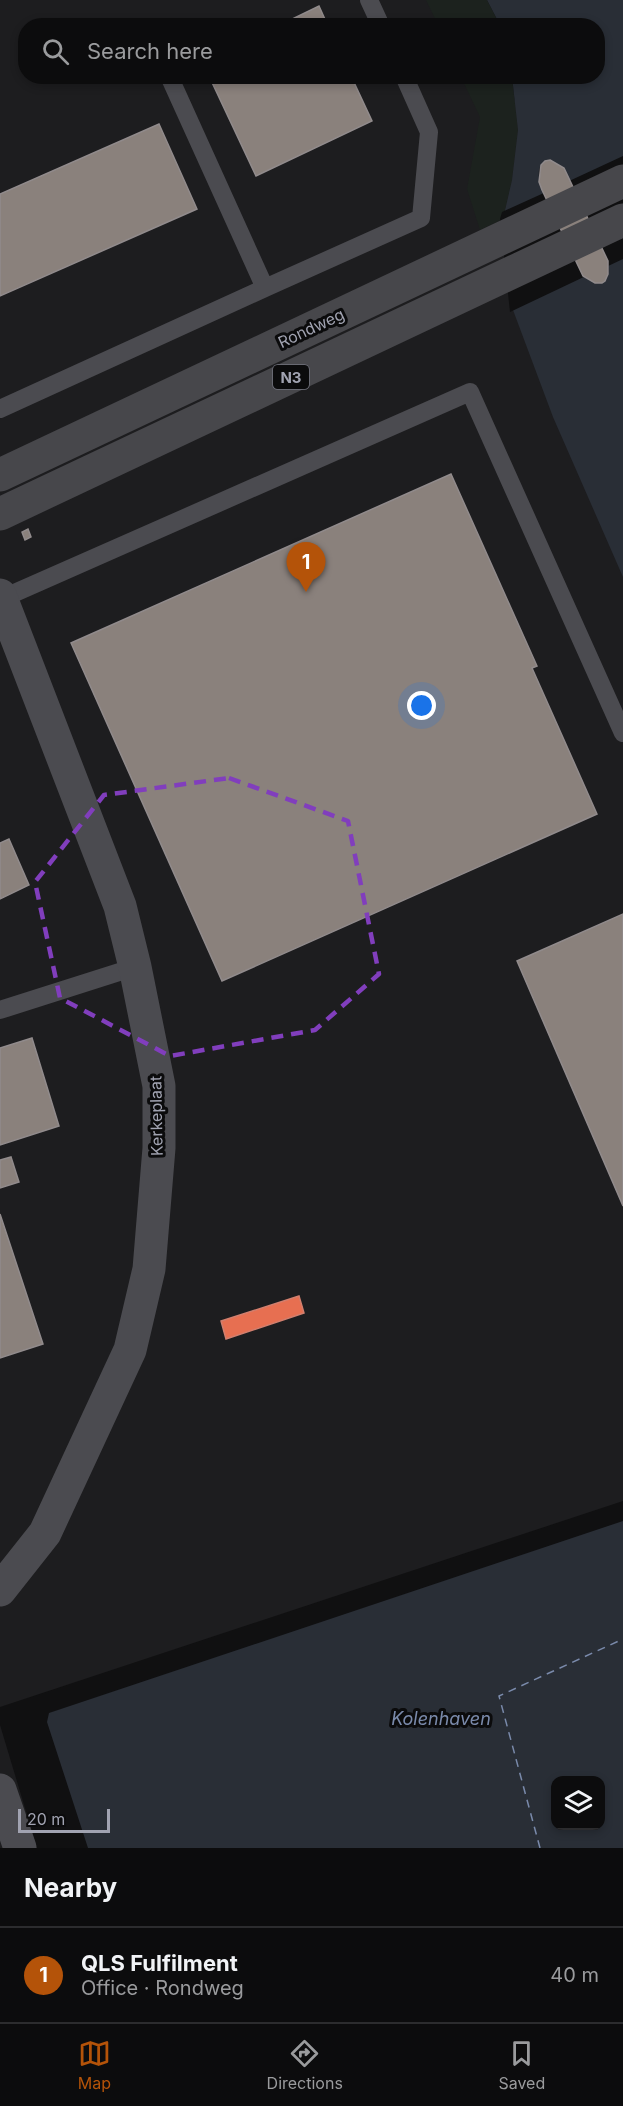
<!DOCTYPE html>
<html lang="en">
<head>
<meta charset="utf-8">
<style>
  :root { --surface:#0c0c0d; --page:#151516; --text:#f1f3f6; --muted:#9a9b9d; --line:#2c2c2e; --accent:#b45309 }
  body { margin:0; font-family:Inter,sans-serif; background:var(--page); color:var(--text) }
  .controls { position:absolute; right:18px; bottom:18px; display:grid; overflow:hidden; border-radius:12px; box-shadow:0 3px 9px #0003 }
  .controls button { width:54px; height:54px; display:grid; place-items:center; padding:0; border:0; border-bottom:2px solid var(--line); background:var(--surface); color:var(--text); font:30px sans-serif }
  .scale { position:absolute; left:18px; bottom:15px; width:92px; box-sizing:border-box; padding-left:6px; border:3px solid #a1a3b1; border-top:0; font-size:16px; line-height:21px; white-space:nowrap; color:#a1a3b1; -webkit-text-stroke:4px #0b0b0c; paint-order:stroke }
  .you { position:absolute; left:422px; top:706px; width:21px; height:21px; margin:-15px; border:4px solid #fff; border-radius:50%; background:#1a73e8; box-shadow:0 0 0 9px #1a73e833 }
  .badge { display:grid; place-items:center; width:39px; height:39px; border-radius:50%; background:var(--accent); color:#fff; font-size:20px; font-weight:700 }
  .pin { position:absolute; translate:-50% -50px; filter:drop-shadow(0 2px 3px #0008) }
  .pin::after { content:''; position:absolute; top:32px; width:21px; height:18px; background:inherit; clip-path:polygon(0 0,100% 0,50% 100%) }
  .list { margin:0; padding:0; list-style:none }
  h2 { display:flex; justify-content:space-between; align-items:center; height:78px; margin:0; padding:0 24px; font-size:26px }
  h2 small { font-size:20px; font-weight:400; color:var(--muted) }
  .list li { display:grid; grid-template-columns:39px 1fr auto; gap:18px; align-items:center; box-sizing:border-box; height:96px; padding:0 24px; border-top:2px solid var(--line) }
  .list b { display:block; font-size:22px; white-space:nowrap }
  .list p { margin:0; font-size:20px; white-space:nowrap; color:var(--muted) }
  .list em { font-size:20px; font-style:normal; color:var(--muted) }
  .icon { flex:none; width:33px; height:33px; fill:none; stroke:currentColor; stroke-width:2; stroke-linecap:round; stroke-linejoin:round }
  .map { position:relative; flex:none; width:623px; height:1848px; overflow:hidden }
  .search { position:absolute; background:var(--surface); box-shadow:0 3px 9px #0003; left:18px; right:18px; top:18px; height:66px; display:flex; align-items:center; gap:15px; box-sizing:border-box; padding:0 21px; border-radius:24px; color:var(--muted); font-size:22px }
  .sheet { height:174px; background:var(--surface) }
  nav { display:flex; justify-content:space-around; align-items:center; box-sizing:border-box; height:84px; border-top:2px solid var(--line); background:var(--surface); font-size:16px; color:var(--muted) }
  nav a { display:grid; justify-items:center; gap:3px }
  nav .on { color:var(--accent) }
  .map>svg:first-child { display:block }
  .built { fill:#1d1d1f }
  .green { fill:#1c221e }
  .water { fill:#292e36; fill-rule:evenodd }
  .pier { fill:#101011 }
  .shops { fill:#e76f51; stroke:#d27f6e; stroke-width:1.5 }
  .industry { fill:#8a817c; stroke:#918b8c; stroke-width:1.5 }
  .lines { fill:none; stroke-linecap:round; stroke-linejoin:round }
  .ferry { stroke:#7a8aab; stroke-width:1.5; stroke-dasharray:8 6; stroke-linecap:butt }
  .lane { stroke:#4b4b50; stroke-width:18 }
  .street { stroke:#4b4b50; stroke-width:33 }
  .primary { stroke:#47474b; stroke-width:33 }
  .marked { fill:none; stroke:#813ebd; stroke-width:4.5; stroke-dasharray:12 8; stroke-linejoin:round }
  .labels { text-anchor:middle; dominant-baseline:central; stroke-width:6; stroke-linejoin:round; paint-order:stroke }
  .shield { fill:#0b0b0c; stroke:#747580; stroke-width:1.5 }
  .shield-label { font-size:15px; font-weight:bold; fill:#a1a3b1 }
  .street-label { font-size:16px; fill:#a1a3b1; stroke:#0b0b0c }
  .water-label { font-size:18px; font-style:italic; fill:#7a8aab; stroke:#0b0b0c }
</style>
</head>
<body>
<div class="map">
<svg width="623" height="1848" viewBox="0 0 623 1848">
  <rect width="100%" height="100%" fill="#101011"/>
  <!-- built -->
  <path class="built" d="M0,0H478L487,25L26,26V76L506,77L623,392V1501L0,1707Z
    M0,1725L37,1848H0Z"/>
  <!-- green -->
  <path class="green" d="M426,0H487L500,25H438Z
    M461,77H512L518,130L512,180L503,219L480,230L467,189L480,117Z"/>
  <!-- water -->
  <path class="water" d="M487,0H623V577L553,417L513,310L503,219L512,180L518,130L512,77L598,76V26L500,25ZM550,160L564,168L608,260C611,284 603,287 584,277L542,190C538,179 535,162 550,160Z
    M623,1521V1848H88L47,1722L49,1713ZM556,1780H600V1826H556Z"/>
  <!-- pier -->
  <path class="pier" d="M623,156V259L606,267L567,182Z
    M546,192L588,275L510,312L500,219L502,212Z"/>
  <!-- shops -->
  <path class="shops" d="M299,1296L304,1313L226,1339L221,1321Z"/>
  <!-- industry -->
  <path class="industry" d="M319,6L328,26H278Z
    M209,76H351L372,121L256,176Z
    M159,124L197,209L0,296V194Z
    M550,160L564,168L608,261V274L605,281L602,283H595L583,276L542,190L539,182L541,165L545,161Z
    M451,474L537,666L532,668L597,814L222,981L71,643Z
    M28,529L31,537L25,540L22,532Z
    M9,839L29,885L0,899V843Z
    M623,914V1206L517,961Z
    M32,1038L59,1126L0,1145V1048Z
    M11,1157L19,1182L0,1188V1160Z
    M0,1214L43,1344L0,1358Z"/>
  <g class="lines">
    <!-- ferry -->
    <path class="ferry" d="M540,1848L499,1696L623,1639"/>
    <!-- lane -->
    <path class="lane" d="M369,0L381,26
      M265,288L421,218L429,132L404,76
      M0,409L265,288L169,76
      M1,599L470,392L623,733
      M0,1010L135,967"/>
    <!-- street -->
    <path class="street" d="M0,595L120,906L135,967L159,1086V1148L149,1269L130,1350L45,1533L0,1590
      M0,1790L20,1848"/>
    <!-- primary -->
    <path class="primary" d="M0,475L623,181
      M0,514L623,220"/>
  </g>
  <!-- marked area -->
  <path class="marked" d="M229,778L348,821L379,974L315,1030L170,1056L60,998L35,882L104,795Z"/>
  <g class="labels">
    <!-- shield labels -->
    <rect class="shield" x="273" y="365" width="36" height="24" rx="4.5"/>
    <g class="shield-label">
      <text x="291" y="377">N3</text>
    </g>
    <!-- street labels -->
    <g class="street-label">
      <text transform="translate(311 328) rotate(-25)">Rondweg</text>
      <text transform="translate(156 1116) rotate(-91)">Kerkeplaat</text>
    </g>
    <!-- water labels -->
    <g class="water-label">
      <text x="441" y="1718">Kolenhaven</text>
    </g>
  </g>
</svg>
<div class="controls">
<button><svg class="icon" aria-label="layers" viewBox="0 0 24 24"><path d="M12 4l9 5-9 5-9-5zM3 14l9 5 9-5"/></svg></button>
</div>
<div class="scale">20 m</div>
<div class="you"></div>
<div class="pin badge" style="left:306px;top:592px">1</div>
<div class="search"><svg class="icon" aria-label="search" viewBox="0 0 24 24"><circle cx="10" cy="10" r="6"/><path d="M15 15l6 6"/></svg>Search here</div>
</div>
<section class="sheet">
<h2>Nearby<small></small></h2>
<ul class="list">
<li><span class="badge">1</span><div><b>QLS Fulfilment</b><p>Office · Rondweg</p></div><em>40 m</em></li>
</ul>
</section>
<nav>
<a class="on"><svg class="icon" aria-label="map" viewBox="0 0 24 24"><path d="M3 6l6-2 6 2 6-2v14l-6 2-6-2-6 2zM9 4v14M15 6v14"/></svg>Map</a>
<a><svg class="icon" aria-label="directions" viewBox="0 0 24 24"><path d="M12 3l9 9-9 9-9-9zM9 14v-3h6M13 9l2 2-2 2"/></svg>Directions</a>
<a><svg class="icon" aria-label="saved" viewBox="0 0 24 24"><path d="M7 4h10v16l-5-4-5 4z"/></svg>Saved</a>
</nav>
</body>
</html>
